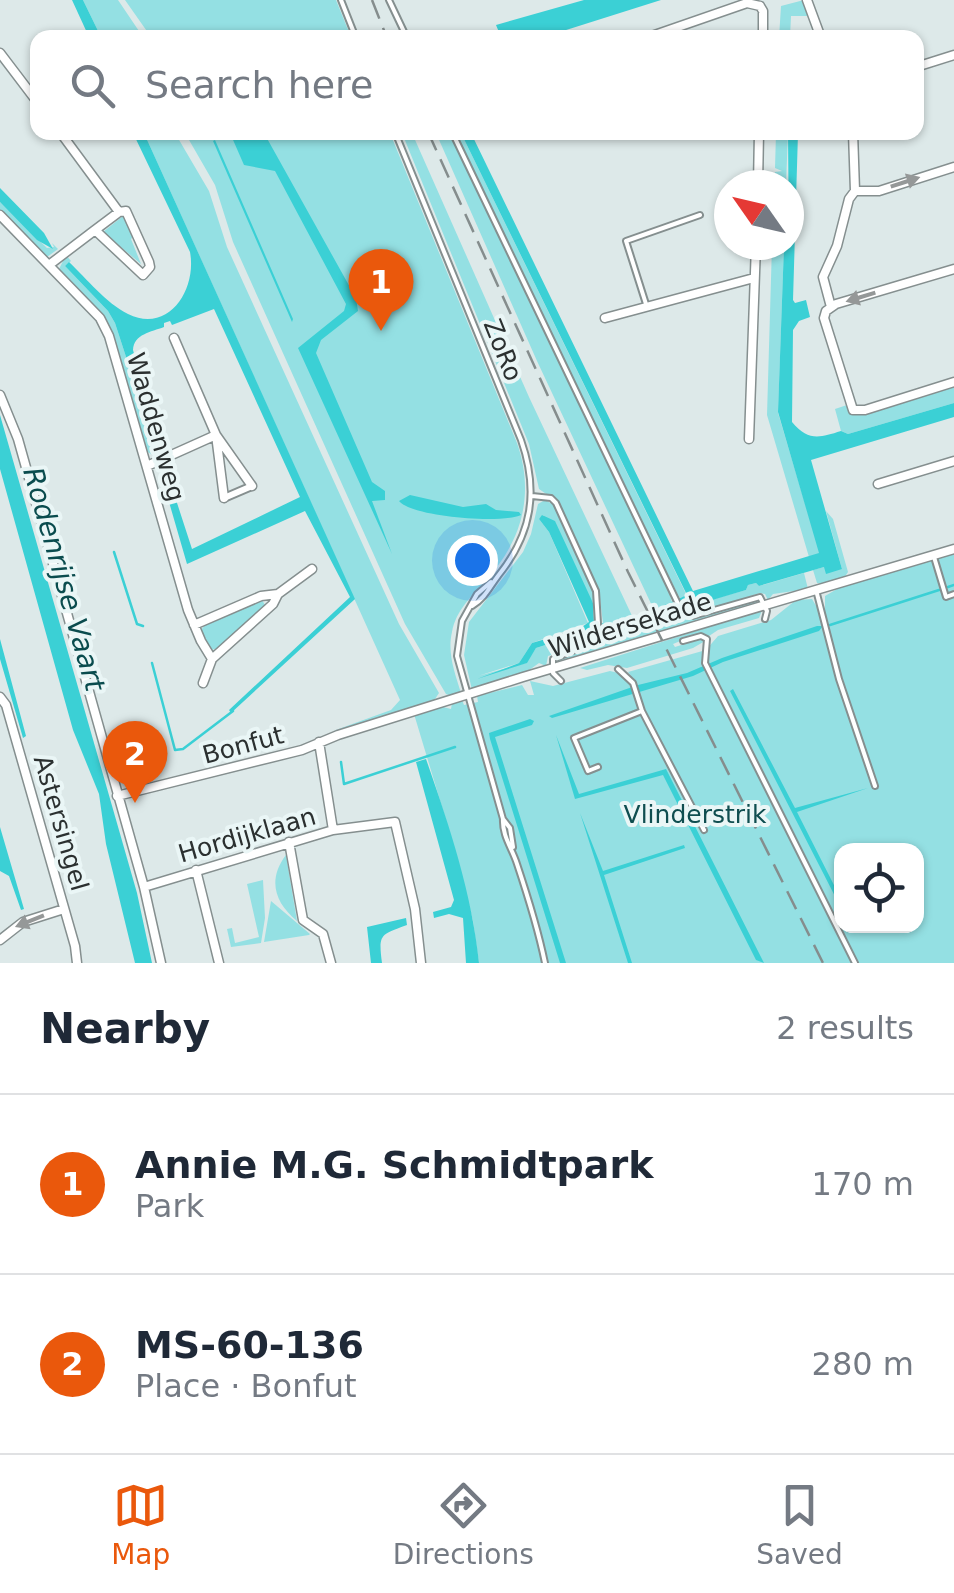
<!DOCTYPE html>
<html lang="en">
<head>
<meta charset="utf-8">
<style>
  :root { --surface:#fff; --page:#f2f2f3; --text:#1f2937; --muted:#747a83; --line:#e0e1e3; --accent:#ea580c }
  body { margin:0; font-family:"DejaVu Sans",sans-serif; background:var(--page); color:var(--text) }
  .controls { position:absolute; right:30px; bottom:30px; display:grid; overflow:hidden; border-radius:20px; box-shadow:0 2px 8px #0004 }
  .controls button { width:90px; height:90px; display:grid; place-items:center; padding:0; border:0; border-bottom:2px solid var(--line); background:var(--surface); color:var(--text); font:50px sans-serif }
  .compass { position:absolute; left:714px; top:170px; width:90px; height:90px; border-radius:50%; background:var(--surface); box-shadow:0 2px 8px #0004; rotate:304deg }
  .you { position:absolute; left:472px; top:560px; width:35px; height:35px; margin:-25px; border:8px solid #fff; border-radius:50%; background:#1a73e8; box-shadow:0 0 0 15px #1a73e833 }
  .badge { display:grid; place-items:center; width:65px; height:65px; border-radius:50%; background:var(--accent); color:#fff; font-size:32px; font-weight:700 }
  .pin { position:absolute; translate:-50% -82px; filter:drop-shadow(0 2px 5px #0008) }
  .pin::after { content:''; position:absolute; top:52px; width:35px; height:30px; background:inherit; clip-path:polygon(0 0,100% 0,50% 100%) }
  .list { margin:0; padding:0; list-style:none }
  h2 { display:flex; justify-content:space-between; align-items:center; height:130px; margin:0; padding:0 40px; font-size:42px }
  h2 small { font-size:32px; font-weight:400; color:var(--muted) }
  .list li { display:grid; grid-template-columns:65px 1fr auto; gap:30px; align-items:center; box-sizing:border-box; height:180px; padding:0 40px; border-top:2px solid var(--line) }
  .list b { display:block; font-size:38px; white-space:nowrap }
  .list p { margin:0; font-size:32px; white-space:nowrap; color:var(--muted) }
  .list em { font-size:32px; font-style:normal; color:var(--muted) }
  .icon { flex:none; width:55px; height:55px; fill:none; stroke:currentColor; stroke-width:2; stroke-linecap:round; stroke-linejoin:round }
  .map { position:relative; flex:none; width:954px; height:963px; overflow:hidden }
  .search { position:absolute; background:var(--surface); box-shadow:0 2px 8px #0004; left:30px; right:30px; top:30px; height:110px; display:flex; align-items:center; gap:25px; box-sizing:border-box; padding:0 35px; border-radius:20px; color:var(--muted); font-size:38px }
  .sheet { height:490px; background:var(--surface) }
  nav { display:flex; justify-content:space-around; align-items:center; box-sizing:border-box; height:140px; border-top:2px solid var(--line); background:var(--surface); font-size:28px; color:var(--muted) }
  nav a { display:grid; justify-items:center; gap:5px }
  nav .on { color:var(--accent) }
  .map>svg:first-child { display:block }
  .green { fill:#94e0e3; fill-rule:evenodd }
  .water { fill:#3bd0d5 }
  .pier { fill:#dde9e9 }
  .lines { fill:none; stroke-linecap:round; stroke-linejoin:round }
  .stream { stroke:#3bd0d5; stroke-width:2.5 }
  .service-casing { stroke:#858f8f; stroke-width:8 }
  .pedestrian-casing { stroke:#858f8f; stroke-width:10 }
  .minor-casing { stroke:#858f8f; stroke-width:11 }
  .service { stroke:#fff; stroke-width:4 }
  .pedestrian { stroke:#fff; stroke-width:6 }
  .minor { stroke:#fff; stroke-width:8 }
  .rail { stroke:#858d8d; stroke-width:2.5; stroke-dasharray:20 10; stroke-linecap:butt }
  .oneway { fill:#959898 }
  .labels { text-anchor:middle; dominant-baseline:central; stroke-width:8; stroke-linejoin:round; paint-order:stroke }
  .street-label { font-size:25px; fill:#2b3030; stroke:#eaf6f6 }
  .park-label { font-size:25px; fill:#0f4e50; stroke:#eaf6f6 }
  .water-label { font-size:28px; font-style:italic; fill:#0a4c4e; stroke:#eaf6f6 }
</style>
</head>
<body>
<div class="map">
<svg width="954" height="963" viewBox="0 0 954 963">
  <rect width="100%" height="100%" fill="#dde9e9"/>
  <!-- green -->
  <path class="green" d="M83,0H118L143,37H101Z
    M125,0H336L351,37H151Z
    M804,0L809,16H791L790,37L779,38L781,6Z
    M144,133H175L209,191L227,247L399,624L439,693L433,702L333,731L391,710L400,700Z
    M185,133H390L517,443C535,494 522,541 486,580C472,596 456,610 452,632C447,653 455,673 461,693L451,696L446,694L405,624L233,242L215,185Z
    M402,133H412L529,397L634,620L603,623L599,591L558,502L539,489L529,444Z
    M436,133H449L666,583L672,602L654,610L537,361Z
    M455,133H461L687,596L680,598L678,595Z
    M776,133H788L786,185H774L775,172L782,171L775,168Z
    M0,202L47,248L54,247L52,243L58,249L47,257L44,255L0,210Z
    M123,216L133,237L131,239L141,264L103,232Z
    M772,245H784L778,413L819,550V554L809,557L767,415Z
    M66,255L71,261L65,266L108,311L115,323L157,452L161,451L162,454L156,457L146,451L111,331L97,308L59,269Z
    M954,385V403L848,434L841,431L835,409L847,405L853,415Z
    M545,500L554,505L593,588L595,624L593,603L543,515L539,519L549,532L588,623L532,643L519,663L478,676L526,663L536,648L595,630V638L591,642L548,656L546,666L539,663L525,673L472,690L464,655L469,622L523,552L531,534L538,504Z
    M826,511L833,519L848,572L844,578L823,584L817,583L813,570L824,567L842,569Z
    M954,553V963H479L473,921L458,860L414,714L439,706L451,709L452,703L462,700L464,705L478,702L477,696L522,685L528,695H534L530,681L553,686L610,671L631,676L628,672L706,650L718,636L771,620L796,600L812,599L821,614L825,612V596L844,585ZM842,851H916V926H842Z
    M804,573L808,589L773,594L768,600L765,594L760,593L694,614L684,609L683,605H692L746,590L748,585L756,583L759,586Z
    M257,600H262L265,605L219,648L211,650L201,630L206,624Z
    M753,601L760,602L555,663L560,658L599,646L604,630L634,627L675,608L682,617L692,619Z
    M762,610L759,618L718,630L709,636L700,633L673,644L675,647L700,639L705,641L693,648L627,668L608,665L587,670L580,668Z
    M286,855L297,921C275,903 267,880 286,855Z
    M263,880L265,918L261,943L231,947L227,929L232,928L235,943L259,937L247,884Z
    M271,901L310,934L309,935L264,942Z"/>
  <!-- water -->
  <path class="water" d="M72,0H83L101,37H89Z
    M584,0H661L544,37H501L496,25Z
    M133,133H144L355,599L231,713L229,710L350,597L305,511L187,564L160,471L166,469L192,549L300,497L214,309L172,325L170,321L164,323V327C151,332 134,334 133,350L161,451L157,452L115,323L108,311L65,266L69,262C87,279 106,303 128,314C169,334 197,289 190,252Z
    M230,133H264L356,298L358,311L321,340L316,353L372,482L385,491V500L372,501L392,554L298,348L344,311L346,304L275,171L244,165Z
    M461,133H471L693,591L819,553L778,412L784,245H789L788,133H798L793,300L795,303L806,300L810,317L799,321L793,330L792,422C808,441 819,438 841,431L848,434L954,403V417L811,460L842,569L826,574L824,567L759,586L756,583L748,585L746,590L692,606L683,605L634,627L593,630L536,648L527,663L477,679L519,663L532,643L579,629L589,622L549,532L539,519L542,515L555,521L593,603L594,624L629,621L687,595Z
    M215,140L293,319L292,322L213,141Z
    M0,188L44,233L53,249L37,240L0,202Z
    M0,415L137,893L152,963H135L106,844L99,794L73,730L0,469Z
    M410,495L463,507L486,504L496,510L519,512L521,515C501,524 412,517 399,501Z
    M817,626H823L819,631L723,662L693,676L552,718L549,716L638,685L687,673L722,658Z
    M0,639L26,736L23,738L0,659Z
    M733,689L795,808L868,788L797,812L841,899V908L730,691Z
    M530,719L534,721L532,725L495,737L566,963H560L490,739L489,733Z
    M556,735L579,794L666,769L764,963L756,960L663,775L575,799Z
    M426,759C449,825 472,893 479,963H466L463,918L449,914L434,918L433,912L451,907L454,900L416,762Z
    M580,813L603,871L684,845L685,848L604,875L632,963H628Z
    M0,827L24,909L21,910L9,876L0,871Z
    M406,918L407,925C381,935 378,933 382,963H371L367,927Z"/>
  <!-- pier -->
  <path class="pier" d="M652,605L660,621L639,630L632,615Z"/>
  <g class="lines">
    <!-- stream -->
    <path class="stream" d="M114,552L137,624L143,626
      M948,587L954,585
      M830,625L939,590
      M152,663L175,750L183,749L233,711
      M341,762L344,784L455,747"/>
    <defs>
      <path id="service" d="M341,0L356,38
        M389,0L407,38
        M395,132L521,440C539,491 532,534 498,576C489,588 485,598 472,606
        M452,132L681,610L693,616L760,597L767,611L765,619
        M646,304L626,241L700,215
        M532,496L551,498L556,503L596,591L599,640L553,659V673L561,681
        M934,557L946,597L954,594
        M491,582L477,594L462,621L457,656L503,819C502,836 512,848 517,864C528,897 538,929 545,963
        M816,590L839,679L875,786
        M683,641L701,636L707,639L705,663L855,963
        M618,669L633,683L642,711L704,830
        M598,767L588,771L574,738L642,711
        M503,819L510,828L513,847"/>
      <path id="pedestrian" d="M224,498L252,486"/>
      <path id="minor" d="M807,0L821,38
        M760,6L763,11V38
        M646,38L747,3L760,6
        M0,53L38,103
        M916,67L954,55
        M60,132L119,212
        M758,185L759,132
        M855,191H879L954,167
        M126,211L149,262L150,267L143,275L95,230L119,212Z
        M0,215L100,318L109,336L188,610L201,641L212,659L203,683
        M49,265L95,230
        M954,269L836,304L826,311L824,318L853,410H865L954,382
        M831,307L823,277L837,246L849,199L855,191L853,132
        M605,318L754,278
        M174,338L216,435L252,486
        M0,395L18,439L144,887L161,963
        M749,439L756,245
        M147,466L216,435L224,498
        M878,484L954,461
        M194,625L261,596L278,594
        M212,659L273,604L278,594L312,569
        M0,697L6,705L75,946L77,963
        M117,796L302,750L338,735L523,677L954,549
        M333,830L395,822L415,909L421,963
        M289,842L303,920L323,934L331,963
        M196,870L219,963
        M144,887L333,830L319,742
        M0,940L23,922L64,909"/>
    </defs>
    <!-- service casing -->
    <use href="#service" class="service-casing"/>
    <!-- pedestrian casing -->
    <use href="#pedestrian" class="pedestrian-casing"/>
    <!-- minor casing -->
    <use href="#minor" class="minor-casing"/>
    <!-- service -->
    <use href="#service" class="service"/>
    <!-- pedestrian -->
    <use href="#pedestrian" class="pedestrian"/>
    <!-- minor -->
    <use href="#minor" class="minor"/>
    <!-- rail -->
    <path class="rail" d="M372,0L387,38
      M428,132L628,572L823,963"/>
  </g>
  <!-- one-way arrows -->
  <defs><path id="oneway-solid" d="M-6-.8H1V-3.2L6.5 0L1 3.2V.8H-6Z" transform="scale(2.5)"/></defs>
  <g class="oneway">
    <use href="#oneway-solid" transform="translate(905 182) rotate(-18)"/>
    <use href="#oneway-solid" transform="translate(861 297) rotate(163)"/>
    <use href="#oneway-solid" transform="translate(30 921) rotate(158)"/>
  </g>
  <g class="labels">
    <!-- street labels -->
    <g class="street-label">
      <text transform="translate(503 350) rotate(68)">ZoRo</text>
      <text transform="translate(156 427) rotate(74)">Waddenweg</text>
      <text transform="translate(630 625) rotate(-17)">Wildersekade</text>
      <text transform="translate(243 745) rotate(-15)">Bonfut</text>
      <text transform="translate(61 823) rotate(74)">Astersingel</text>
      <text transform="translate(247 835) rotate(-16)">Hordijklaan</text>
    </g>
    <!-- park labels -->
    <g class="park-label">
      <text x="695" y="814">Vlinderstrik</text>
    </g>
    <!-- water labels -->
    <g class="water-label">
      <text transform="translate(64 579) rotate(74)">Rodenrijse Vaart</text>
    </g>
  </g>
</svg>
<div class="controls">
<button><svg class="icon" aria-label="locate" viewBox="0 0 24 24"><circle cx="12" cy="12" r="6"/><path d="M12 2v4M12 18v4M2 12h4M18 12h4"/></svg></button>
</div>
<svg class="compass" viewBox="-18 -18 36 36"><path d="M0-13l5 13h-10z" fill="#e53935"/><path d="M0 13l5-13h-10z" fill="#747a83"/></svg>
<div class="you"></div>
<div class="pin badge" style="left:381px;top:331px">1</div>
<div class="pin badge" style="left:135px;top:803px">2</div>
<div class="search"><svg class="icon" aria-label="search" viewBox="0 0 24 24"><circle cx="10" cy="10" r="6"/><path d="M15 15l6 6"/></svg>Search here</div>
</div>
<section class="sheet">
<h2>Nearby<small>2 results</small></h2>
<ul class="list">
<li><span class="badge">1</span><div><b>Annie M.G. Schmidtpark</b><p>Park</p></div><em>170 m</em></li>
<li><span class="badge">2</span><div><b>MS-60-136</b><p>Place · Bonfut</p></div><em>280 m</em></li>
</ul>
</section>
<nav>
<a class="on"><svg class="icon" aria-label="map" viewBox="0 0 24 24"><path d="M3 6l6-2 6 2 6-2v14l-6 2-6-2-6 2zM9 4v14M15 6v14"/></svg>Map</a>
<a><svg class="icon" aria-label="directions" viewBox="0 0 24 24"><path d="M12 3l9 9-9 9-9-9zM9 14v-3h6M13 9l2 2-2 2"/></svg>Directions</a>
<a><svg class="icon" aria-label="saved" viewBox="0 0 24 24"><path d="M7 4h10v16l-5-4-5 4z"/></svg>Saved</a>
</nav>
</body>
</html>
